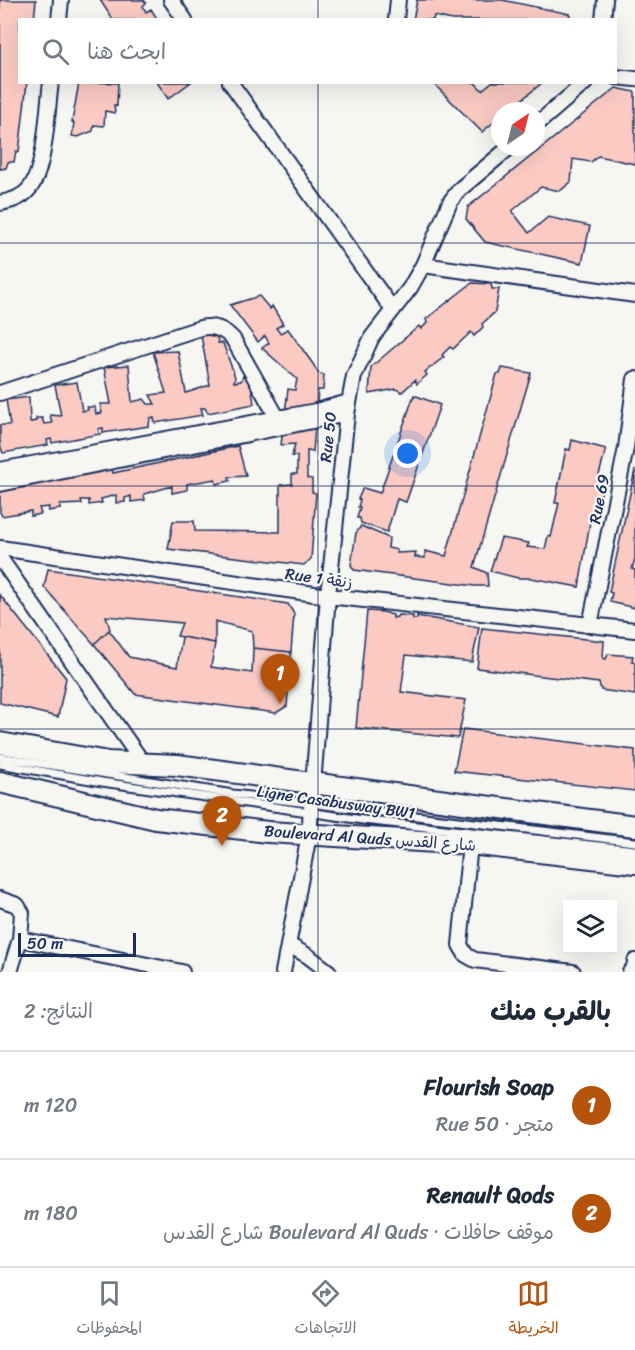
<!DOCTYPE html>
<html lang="ar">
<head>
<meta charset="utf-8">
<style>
  :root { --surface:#fff; --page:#f6f6f7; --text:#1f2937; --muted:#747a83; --line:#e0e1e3; --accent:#b45309 }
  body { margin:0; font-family:Sriracha,"Playpen Sans Arabic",sans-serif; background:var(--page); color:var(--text); direction:rtl }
  .controls { position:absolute; right:18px; bottom:18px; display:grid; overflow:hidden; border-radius:0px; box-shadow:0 6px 24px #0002 }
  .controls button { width:54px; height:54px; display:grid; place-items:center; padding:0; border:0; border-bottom:2px solid var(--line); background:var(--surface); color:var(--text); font:30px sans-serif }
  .compass { position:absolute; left:491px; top:102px; width:54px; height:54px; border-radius:50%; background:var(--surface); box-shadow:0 6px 24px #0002; rotate:35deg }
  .scale { position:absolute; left:18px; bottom:15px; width:118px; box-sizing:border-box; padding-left:6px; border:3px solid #1b2f5e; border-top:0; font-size:16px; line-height:21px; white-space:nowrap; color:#1b2f5e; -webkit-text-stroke:4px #f6f6f2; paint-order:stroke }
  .you { position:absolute; left:408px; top:454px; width:21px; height:21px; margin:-15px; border:4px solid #fff; border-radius:50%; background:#1a73e8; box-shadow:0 0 0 9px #1a73e833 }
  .badge { display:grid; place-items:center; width:39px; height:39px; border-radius:50%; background:var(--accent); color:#fff; font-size:20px; font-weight:700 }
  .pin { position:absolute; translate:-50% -50px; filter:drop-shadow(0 2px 3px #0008) }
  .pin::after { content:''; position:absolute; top:32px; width:21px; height:18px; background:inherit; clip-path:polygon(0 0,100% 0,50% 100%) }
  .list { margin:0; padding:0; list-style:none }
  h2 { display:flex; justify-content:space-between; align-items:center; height:78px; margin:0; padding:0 24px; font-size:26px }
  h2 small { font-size:20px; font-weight:400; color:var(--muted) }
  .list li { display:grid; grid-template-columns:39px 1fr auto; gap:18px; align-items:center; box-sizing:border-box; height:108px; padding:0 24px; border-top:2px solid var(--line) }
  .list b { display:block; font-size:22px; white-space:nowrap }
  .list p { margin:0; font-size:20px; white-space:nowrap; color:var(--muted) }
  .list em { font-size:20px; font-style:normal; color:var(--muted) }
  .icon { flex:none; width:33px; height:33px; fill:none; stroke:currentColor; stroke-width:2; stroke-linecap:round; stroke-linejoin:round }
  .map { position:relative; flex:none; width:635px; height:972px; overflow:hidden; direction:ltr }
  .search { position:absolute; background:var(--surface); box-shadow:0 6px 24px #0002; left:18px; right:18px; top:18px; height:66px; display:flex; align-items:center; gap:15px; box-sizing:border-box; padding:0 21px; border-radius:0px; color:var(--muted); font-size:22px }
  .sheet { height:294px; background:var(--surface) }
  nav { display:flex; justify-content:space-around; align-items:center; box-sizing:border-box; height:84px; border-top:2px solid var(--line); background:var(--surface); font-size:16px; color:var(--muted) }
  nav a { display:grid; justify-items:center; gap:3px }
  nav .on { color:var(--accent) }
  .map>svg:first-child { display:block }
  .building { fill:#facac3; stroke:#1b2f5e; stroke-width:1.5 }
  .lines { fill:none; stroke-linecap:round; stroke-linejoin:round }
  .lane-casing { stroke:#1b2f5e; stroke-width:11 }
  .street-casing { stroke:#1b2f5e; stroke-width:18 }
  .primary-casing { stroke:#1b2f5e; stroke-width:24 }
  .lane { stroke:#f6f6f2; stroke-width:7 }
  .street { stroke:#f6f6f2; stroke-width:14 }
  .primary { stroke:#f6f6f2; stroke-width:20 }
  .grid { fill:none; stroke:#1b2f5e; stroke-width:1.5; stroke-opacity:0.55 }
  .labels { text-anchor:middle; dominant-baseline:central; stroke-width:4.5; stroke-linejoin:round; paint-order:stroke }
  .street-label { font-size:16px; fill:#1b2f5e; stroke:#f6f6f2 }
</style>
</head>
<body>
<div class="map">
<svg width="635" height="972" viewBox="0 0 635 972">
  <rect width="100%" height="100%" fill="#f6f6f2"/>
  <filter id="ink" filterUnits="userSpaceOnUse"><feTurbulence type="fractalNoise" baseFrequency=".0167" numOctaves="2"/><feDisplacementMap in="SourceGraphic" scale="12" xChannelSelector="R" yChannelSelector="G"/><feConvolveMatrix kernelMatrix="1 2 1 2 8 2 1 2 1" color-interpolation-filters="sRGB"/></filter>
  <g filter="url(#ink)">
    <!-- building -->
    <path class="building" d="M0,0H36L34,20H20V82H27L19,152L16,151L14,162H8L6,168L0,169Z
      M100,0H144L146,3L143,6L146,12L151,9L158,20H113Z
      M417,0H502L570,14L569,20H452L434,16L433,20H413Z
      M79,82L118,83L117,106L114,105L115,113L105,111L104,126L94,125L93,131L78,137L72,136L74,123L72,122Z
      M157,82H191L168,99Z
      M432,82H474L482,90L492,82H543L508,111H500V117L482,132Z
      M616,88L635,92V164L598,156L591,162L573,159L571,182L560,191L541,187L512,211L529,233L548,217L590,226L582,263L485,242L466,219L468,207Z
      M472,283L491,284L492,289H499L495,312L482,324L483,327L474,336L471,332L453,349L450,347L442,355L444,357L425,372L427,375L417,384L415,380L402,392L396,389L369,394L371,367L419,326L421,329L427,323L426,319Z
      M259,296L270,309L272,306L283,324L276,328L280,333L288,329L313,364L318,373L324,375L323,390H318L313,452L307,451V478L312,479V492L316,493L311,559L304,565L168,549L173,521H194L195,531L280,532V485L292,484V474H297V456H292L295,444L281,445L288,389L295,390L297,379L262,348L269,343L265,336L258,342L230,305Z
      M211,333L212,337L217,336L218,343H223L235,377L234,382L241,381L243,376L250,378L254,404L208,413L205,408H201L203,415L155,423L154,418H150L149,426L103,433V428L98,429L100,434L52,443L51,439L47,440L48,445L3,453L0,445V425H10L6,400L29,397L30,422L36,421V418H42L44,424L52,423L50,415L61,416L55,385L77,382L82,411L88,410L87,407H95L96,414L102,413L100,404H111L104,367L129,365L132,402L144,399L148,404H155L150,395L166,393L153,352L178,351L186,393L210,385L201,335Z
      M502,368L531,373L474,567L487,573L488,586H475L354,570L351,565L356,533L361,526L389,538L388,548L397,550V553L416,552L415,557L425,558V551L446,556L497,374H500Z
      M414,395L440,405L406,502L397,499L387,532L361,523L360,518H357L360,507H358L360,500L358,499L363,488L380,493Z
      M572,440L606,449L599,475L604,477L598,510H592L579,587L531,578H518L490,571L501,538L529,543L527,547L545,549L548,536L551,537L559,503H555L566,449L570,450Z
      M238,446L246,476L229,477L230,481L216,484L215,479L187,484V490L172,493V486L144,494L145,500L131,502V496L125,498V502L116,503V495L101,499L102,503L89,505V500H81L82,504L60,505V509L48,511L49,507L39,508L41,514L31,516V511L2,516L0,512V460L2,473L112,466L113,473Z
      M635,470V559L632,569L635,570V608L610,602L612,593L609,592Z
      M48,569L288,604L294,614L291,652L253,648L252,631L215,621V643L177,636L182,623L106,616L110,629L94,644L44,587Z
      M0,595L66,678L58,717L0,703Z
      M367,611L383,612L393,615V618L397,617L398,615L413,616V619H417V616L479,627L472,662L406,655L401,692L466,700L458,738L356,728Z
      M482,628L604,641L603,658L606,659L608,654L633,656L632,661L635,662V695L601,690L599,683L477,668Z
      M109,630L129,657L177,667L182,637L215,643L211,667L252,673L253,648L291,652L287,706L276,713L135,694L94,644Z
      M463,729L635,750V791L454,771Z"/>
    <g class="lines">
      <defs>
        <path id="lane" d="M0,757L233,794L635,842
          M0,764L102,782L363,820L635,850"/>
        <path id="street" d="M171,0L185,20
          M59,20L61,0
          M396,20L398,0
          M603,20L605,0
          M616,77L635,79
          M230,82L393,310
          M536,125L586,82
          M0,203C11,201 22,198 29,189C46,169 47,110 51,82
          M423,265L635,295
          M0,393L200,328C213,325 224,329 233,339L277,417
          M0,470L316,411L349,402
          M0,484L347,414
          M0,548L328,596L635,630
          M0,558L143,763
          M590,625L626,448L635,379
          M470,844L460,945L466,955L475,960L573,972
          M0,899L17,905L22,913L20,939L10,972
          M20,939L182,972
          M289,945L308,956L329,972
          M283,972L309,835L328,596L347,414L354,376L372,337L410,288L423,265L450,202L460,189L510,147
          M630,972L634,968L635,961"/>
        <path id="primary" d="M0,743L108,762L177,765L635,826
          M0,782L156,819L268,832L470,844L635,863"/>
      </defs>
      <!-- lane casing -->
      <use href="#lane" class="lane-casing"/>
      <!-- street casing -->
      <use href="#street" class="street-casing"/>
      <!-- primary casing -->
      <use href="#primary" class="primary-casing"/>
      <!-- lane -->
      <use href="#lane" class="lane"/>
      <!-- street -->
      <use href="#street" class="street"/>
      <!-- primary -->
      <use href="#primary" class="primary"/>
    </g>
  </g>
  <!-- grid -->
  <path class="grid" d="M318,0V20M318,82V972M0,243H635M0,486H635M0,729H635"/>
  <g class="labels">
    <!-- street labels -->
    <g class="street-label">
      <text transform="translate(328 437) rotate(-84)">Rue 50</text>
      <text transform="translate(599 499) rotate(-79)">Rue 69</text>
      <text transform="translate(319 578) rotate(8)">Rue 1 زنقة</text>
      <text transform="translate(336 802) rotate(8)">Ligne Casabusway BW1</text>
      <text transform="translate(370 838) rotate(4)">Boulevard Al Quds شارع القدس</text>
    </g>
  </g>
</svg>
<div class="controls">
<button><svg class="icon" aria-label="layers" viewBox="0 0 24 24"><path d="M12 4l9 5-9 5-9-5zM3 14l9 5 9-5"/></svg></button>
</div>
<svg class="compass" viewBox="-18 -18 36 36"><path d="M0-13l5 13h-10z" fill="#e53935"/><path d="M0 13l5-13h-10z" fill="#747a83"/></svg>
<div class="scale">50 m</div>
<div class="you"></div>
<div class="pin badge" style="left:280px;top:704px">1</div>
<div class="pin badge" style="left:222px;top:846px">2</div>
<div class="search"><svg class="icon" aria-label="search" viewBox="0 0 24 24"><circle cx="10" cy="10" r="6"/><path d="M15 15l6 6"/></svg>ابحث هنا</div>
</div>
<section class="sheet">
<h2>بالقرب منك<small>النتائج: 2</small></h2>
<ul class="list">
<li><span class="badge">1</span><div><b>Flourish Soap</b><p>متجر · Rue 50</p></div><em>120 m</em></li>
<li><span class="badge">2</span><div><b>Renault Qods</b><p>موقف حافلات · Boulevard Al Quds شارع القدس</p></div><em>180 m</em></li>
</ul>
</section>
<nav>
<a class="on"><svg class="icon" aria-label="map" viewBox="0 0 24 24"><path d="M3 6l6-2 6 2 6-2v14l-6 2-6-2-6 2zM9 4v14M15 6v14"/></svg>الخريطة</a>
<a><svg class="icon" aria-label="directions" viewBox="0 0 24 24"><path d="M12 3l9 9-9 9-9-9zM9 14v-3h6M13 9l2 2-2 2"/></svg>الاتجاهات</a>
<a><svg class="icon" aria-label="saved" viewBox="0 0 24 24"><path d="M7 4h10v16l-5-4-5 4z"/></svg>المحفوظات</a>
</nav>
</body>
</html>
